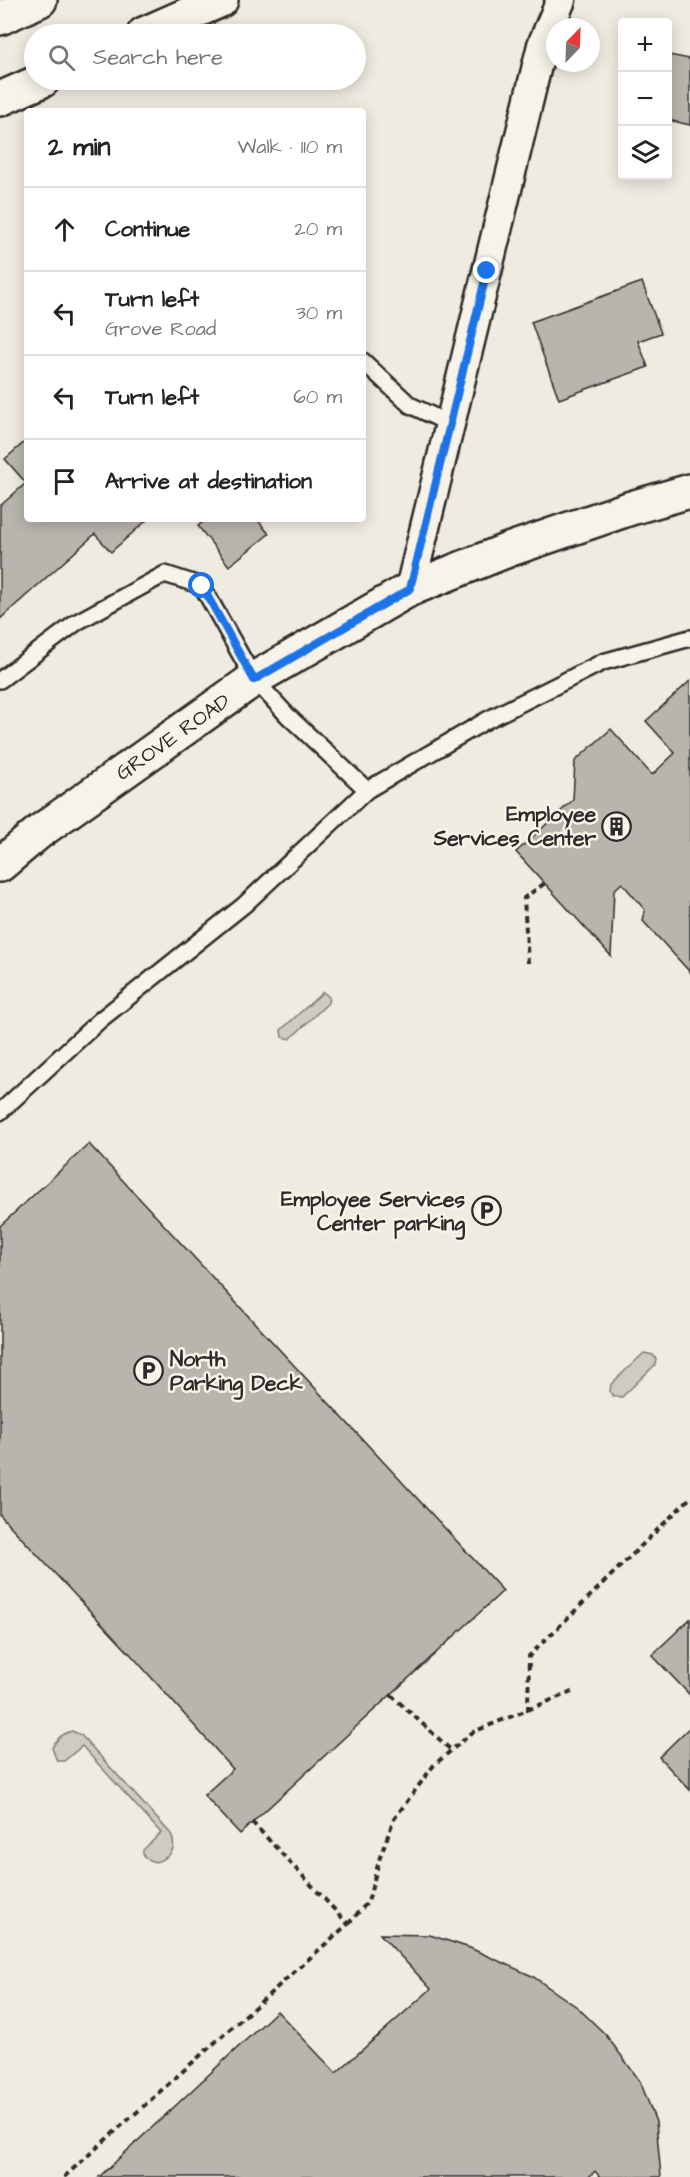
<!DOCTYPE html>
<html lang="en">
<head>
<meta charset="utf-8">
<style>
  :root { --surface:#fff; --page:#f6f6f6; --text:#222; --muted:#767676; --line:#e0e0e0 }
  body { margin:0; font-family:"Architects Daughter",sans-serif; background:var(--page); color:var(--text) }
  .controls { position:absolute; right:18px; top:18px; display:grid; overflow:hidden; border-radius:6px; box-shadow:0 3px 15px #0003 }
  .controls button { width:54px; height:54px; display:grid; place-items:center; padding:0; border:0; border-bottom:2px solid var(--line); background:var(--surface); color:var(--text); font:30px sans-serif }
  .compass { position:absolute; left:546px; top:18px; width:54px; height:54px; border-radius:50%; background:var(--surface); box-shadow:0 3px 15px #0003; rotate:23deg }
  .stop { position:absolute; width:18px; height:18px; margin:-14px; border:4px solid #1a73e8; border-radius:50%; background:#fff }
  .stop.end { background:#1a73e8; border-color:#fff; box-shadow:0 2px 6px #0008 }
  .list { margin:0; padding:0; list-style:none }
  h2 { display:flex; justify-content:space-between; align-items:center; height:78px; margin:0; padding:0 24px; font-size:26px }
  h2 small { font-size:20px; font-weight:400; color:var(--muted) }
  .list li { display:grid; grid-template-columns:39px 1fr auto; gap:18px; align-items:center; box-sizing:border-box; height:84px; padding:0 24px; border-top:2px solid var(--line) }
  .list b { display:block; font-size:22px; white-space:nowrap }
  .list p { margin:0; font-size:20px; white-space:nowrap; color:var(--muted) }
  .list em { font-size:20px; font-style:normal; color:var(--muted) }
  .icon { flex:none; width:33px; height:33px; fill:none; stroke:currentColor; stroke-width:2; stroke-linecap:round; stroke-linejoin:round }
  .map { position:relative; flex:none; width:690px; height:2177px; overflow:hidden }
  .search { position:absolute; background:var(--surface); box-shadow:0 3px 15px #0003; left:24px; top:24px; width:342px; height:66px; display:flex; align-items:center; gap:15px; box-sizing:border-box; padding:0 21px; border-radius:33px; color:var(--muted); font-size:22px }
  .panel { position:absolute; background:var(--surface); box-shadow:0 3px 15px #0003; left:24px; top:108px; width:342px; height:414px; border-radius:6px }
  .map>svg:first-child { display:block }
  .green { fill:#cfcbc2; stroke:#7d7b76; stroke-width:1.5 }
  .building { fill:#b8b5ae; stroke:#2b2b2b; stroke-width:1.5 }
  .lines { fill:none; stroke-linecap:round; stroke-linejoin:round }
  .lane-casing { stroke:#2b2b2b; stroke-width:20 }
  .street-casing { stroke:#2b2b2b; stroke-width:33 }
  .secondary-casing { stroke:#2b2b2b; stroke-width:38 }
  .primary-casing { stroke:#2b2b2b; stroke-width:38 }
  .path { stroke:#2b2b2b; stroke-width:4; stroke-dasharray:6 4.5; stroke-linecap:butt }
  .lane { stroke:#f7f3e8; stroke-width:15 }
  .street { stroke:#f7f3e8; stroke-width:28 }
  .secondary { stroke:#f7f3e8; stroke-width:33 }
  .primary { stroke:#f7f3e8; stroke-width:33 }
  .route { stroke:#1a73e8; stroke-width:8 }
  .labels { text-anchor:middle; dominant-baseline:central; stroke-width:5; stroke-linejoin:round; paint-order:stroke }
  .street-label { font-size:21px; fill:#2b2b2b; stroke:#f7f3e8 }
  .poi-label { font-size:21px; font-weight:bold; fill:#2b2b2b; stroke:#f7f3e8; text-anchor:end }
</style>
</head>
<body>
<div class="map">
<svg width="690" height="2177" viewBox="0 0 690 2177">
  <rect width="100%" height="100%" fill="#efebe0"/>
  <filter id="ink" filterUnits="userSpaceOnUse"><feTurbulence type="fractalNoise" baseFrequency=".0167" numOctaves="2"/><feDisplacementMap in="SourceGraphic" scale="12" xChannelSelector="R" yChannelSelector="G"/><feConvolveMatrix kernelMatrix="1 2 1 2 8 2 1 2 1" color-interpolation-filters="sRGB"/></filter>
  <g filter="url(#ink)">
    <!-- green -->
    <path class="green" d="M323,992L329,997L328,1003L290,1039L282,1037L281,1030Z
      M644,1353L653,1355L656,1359L655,1365L622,1397L613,1396L610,1392L611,1384Z
      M72,1731L81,1735L171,1834C178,1849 170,1858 155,1862L145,1858L143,1854V1850L161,1833L82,1746L64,1761H57L52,1748C57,1738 62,1734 72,1731Z"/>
    <!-- building -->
    <path class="building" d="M669,55L690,59V125L668,120V64Z
      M642,282L661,333L638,341L648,367L559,399L531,322Z
      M27,440V519H148L111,552L95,534L0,619V506L26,483L5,459Z
      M207,519H257L269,534L229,566L198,526Z
      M690,681V972L643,921L645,910L622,883L614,890L611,956L516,852L573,800L575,761L611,729L652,775L675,753L646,721Z
      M89,1144L503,1591L240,1834L204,1795L233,1769L134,1658L0,1515V1226Z
      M690,1619V1695L652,1655Z
      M690,1727V1790L659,1757Z
      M380,1934L430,1935L470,1948L532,1976L577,2007L606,2035L640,2081L656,2122L661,2177H600L595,2171L589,2177H99L277,2011L336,2073L431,1989Z"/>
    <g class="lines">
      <defs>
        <path id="lane" d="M363,361L410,405L450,424
          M0,680L77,622L165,574L202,586L254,679L288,716L367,790
          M0,1112L100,1020L244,905L367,790L487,720L603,662L690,638"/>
        <path id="street" d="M410,589L542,45L561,0"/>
        <path id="secondary" d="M0,865L39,832L254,679L410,589L508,550L631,508L690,491"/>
        <path id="primary" d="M0,18L40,0
          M144,34L221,0
          M0,99L43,80"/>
      </defs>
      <!-- lane casing -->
      <use href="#lane" class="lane-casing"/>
      <!-- street casing -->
      <use href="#street" class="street-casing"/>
      <!-- secondary casing -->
      <use href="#secondary" class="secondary-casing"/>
      <!-- primary casing -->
      <use href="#primary" class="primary-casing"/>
      <!-- path -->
      <path class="path" d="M528,963L524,898L545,883
        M391,1695L451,1750
        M528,1711L529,1656L690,1498
        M348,1924L368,1902L380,1857L394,1819L434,1765L473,1732L574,1691
        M64,2177L348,1924L252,1822"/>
      <!-- lane -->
      <use href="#lane" class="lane"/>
      <!-- street -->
      <use href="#street" class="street"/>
      <!-- secondary -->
      <use href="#secondary" class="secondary"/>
      <!-- primary -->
      <use href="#primary" class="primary"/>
    </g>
  </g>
  <g class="lines" filter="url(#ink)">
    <!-- route -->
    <path class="route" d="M202,586L254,680L410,589L487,271"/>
  </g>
  <!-- icons -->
  <defs>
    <symbol id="building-ring" viewBox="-11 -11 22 22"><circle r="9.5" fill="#f7f3e8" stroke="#2b2b2b" stroke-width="1.5"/><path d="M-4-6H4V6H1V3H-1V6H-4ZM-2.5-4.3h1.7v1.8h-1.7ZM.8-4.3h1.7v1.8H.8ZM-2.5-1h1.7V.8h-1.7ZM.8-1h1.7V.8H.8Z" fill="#2b2b2b"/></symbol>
    <symbol id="parking-ring" viewBox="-11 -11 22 22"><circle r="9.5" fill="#f7f3e8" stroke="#2b2b2b" stroke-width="1.5"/><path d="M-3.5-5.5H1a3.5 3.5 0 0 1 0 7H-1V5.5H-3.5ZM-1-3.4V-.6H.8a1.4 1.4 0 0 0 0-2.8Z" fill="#2b2b2b"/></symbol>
  </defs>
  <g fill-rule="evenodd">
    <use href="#building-ring" x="600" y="810" width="33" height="33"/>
    <use href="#parking-ring" x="470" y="1194" width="33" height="33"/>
    <use href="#parking-ring" x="132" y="1354" width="33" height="33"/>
  </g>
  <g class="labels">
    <!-- street labels -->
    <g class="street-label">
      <text transform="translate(173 737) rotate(-35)">GROVE ROAD</text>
    </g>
    <!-- poi labels -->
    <g class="poi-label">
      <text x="596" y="814">Employee<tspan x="596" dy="24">Services Center</tspan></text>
      <text x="465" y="1199">Employee Services<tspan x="465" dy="24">Center parking</tspan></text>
      <text x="170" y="1359" text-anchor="start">North<tspan x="170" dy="24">Parking Deck</tspan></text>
    </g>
  </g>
</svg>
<div class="controls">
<button>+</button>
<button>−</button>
<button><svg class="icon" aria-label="layers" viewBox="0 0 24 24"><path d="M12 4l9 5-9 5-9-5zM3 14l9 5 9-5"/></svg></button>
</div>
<svg class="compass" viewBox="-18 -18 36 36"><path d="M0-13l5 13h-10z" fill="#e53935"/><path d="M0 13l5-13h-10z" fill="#767676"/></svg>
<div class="stop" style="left:202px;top:586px"></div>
<div class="stop end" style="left:487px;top:271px"></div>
<div class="search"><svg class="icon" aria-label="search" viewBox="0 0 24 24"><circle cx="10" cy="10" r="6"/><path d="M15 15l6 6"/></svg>Search here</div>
<section class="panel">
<h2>2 min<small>Walk · 110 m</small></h2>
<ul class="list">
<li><svg class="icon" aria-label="ahead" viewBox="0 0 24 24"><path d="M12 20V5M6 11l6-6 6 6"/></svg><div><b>Continue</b></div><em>20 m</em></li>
<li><svg class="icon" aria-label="left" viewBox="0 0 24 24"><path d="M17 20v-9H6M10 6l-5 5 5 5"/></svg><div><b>Turn left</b><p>Grove Road</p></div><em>30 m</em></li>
<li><svg class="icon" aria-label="left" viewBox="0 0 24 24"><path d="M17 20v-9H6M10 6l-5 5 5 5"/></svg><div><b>Turn left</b></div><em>60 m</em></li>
<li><svg class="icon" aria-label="arrive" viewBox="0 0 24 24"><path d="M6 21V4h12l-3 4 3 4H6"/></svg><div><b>Arrive at destination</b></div></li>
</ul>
</section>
</div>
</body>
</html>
